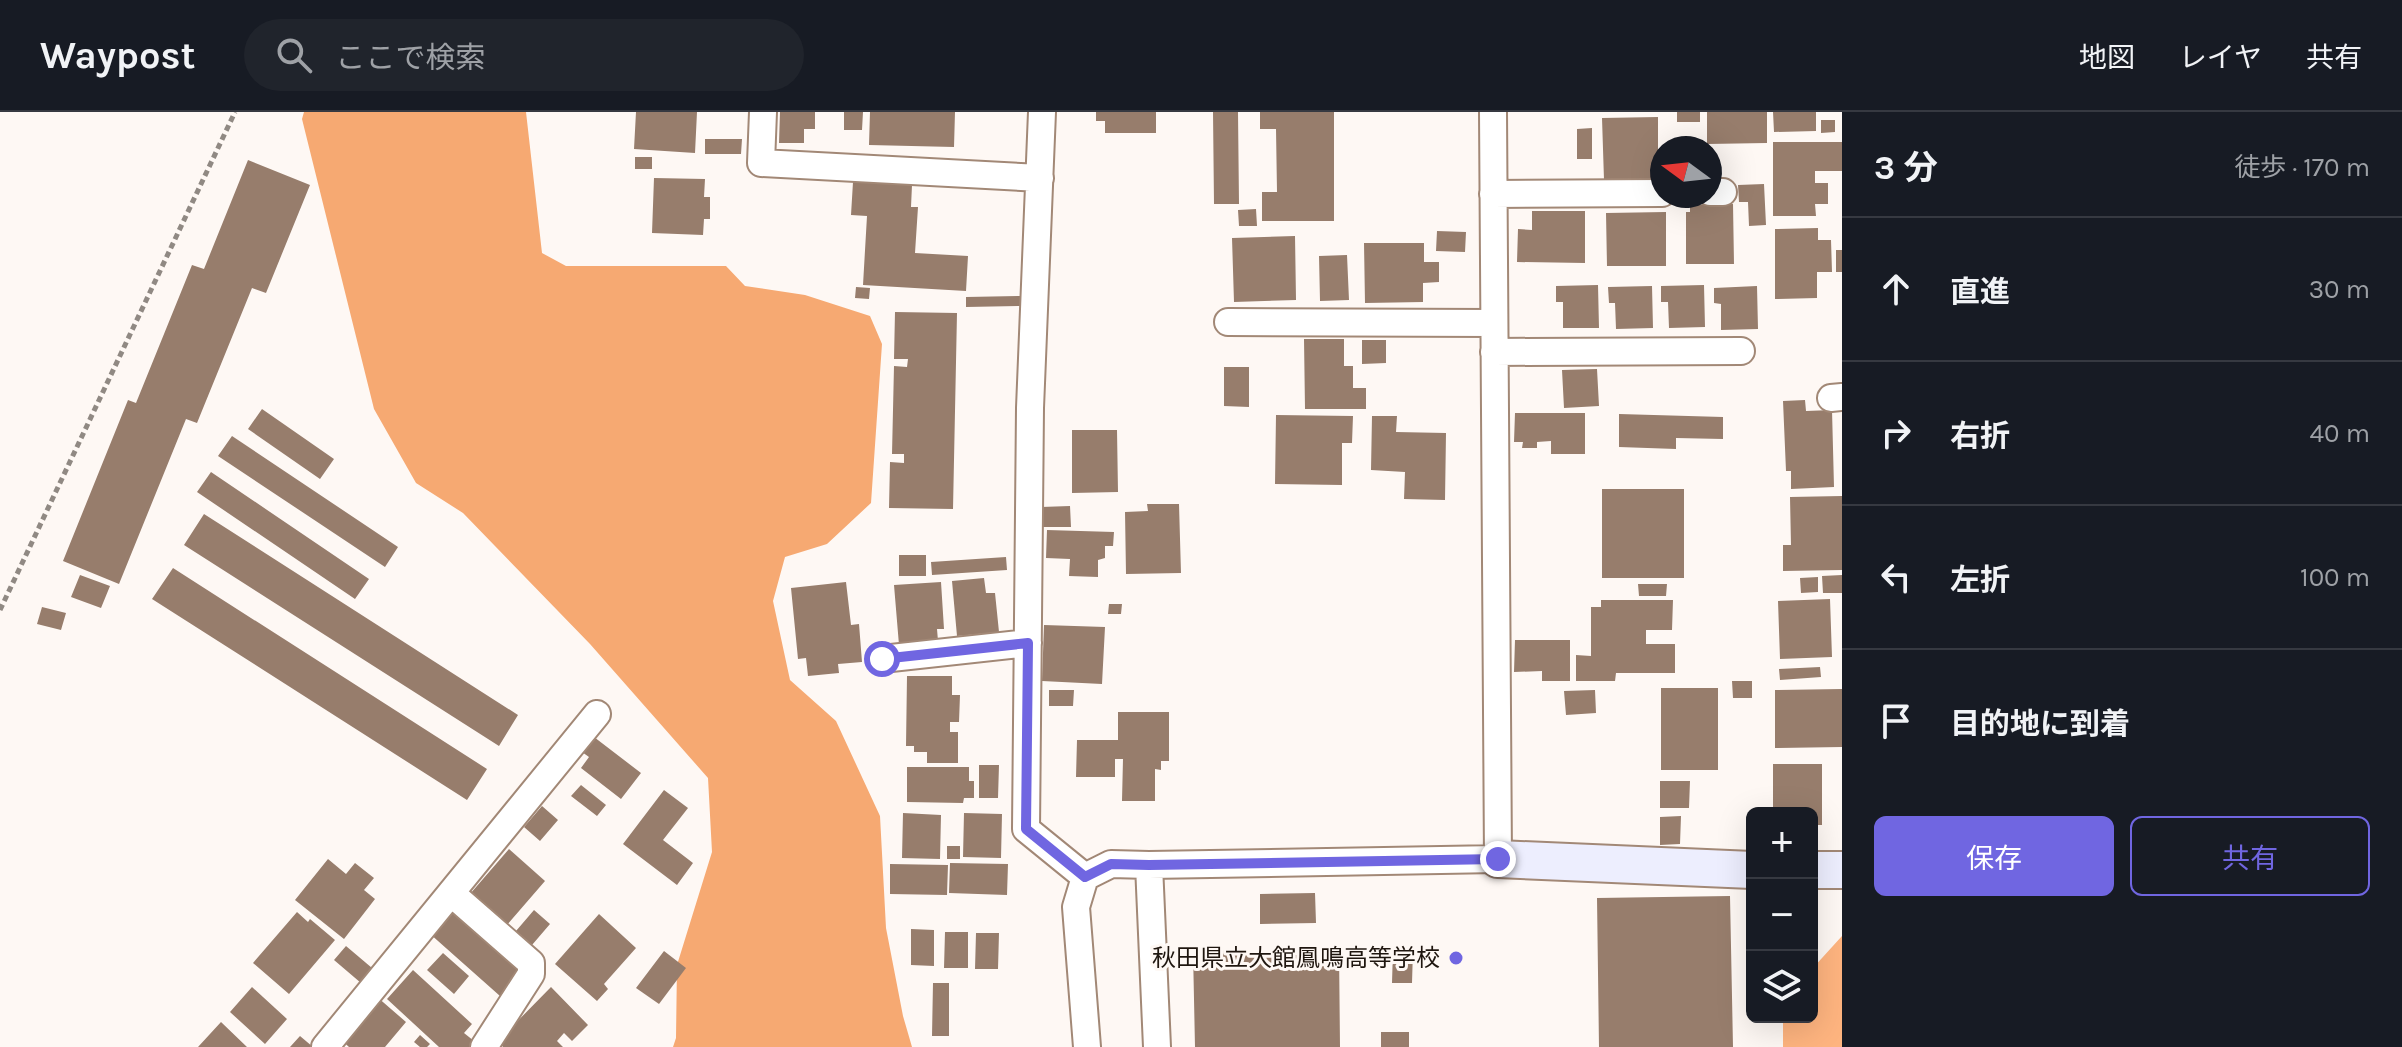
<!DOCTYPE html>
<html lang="ja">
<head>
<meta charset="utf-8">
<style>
  :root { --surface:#171b24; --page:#20242c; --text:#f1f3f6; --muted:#9ea1a6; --line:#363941; --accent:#7066e1 }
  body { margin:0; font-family:Karla,"Noto Sans JP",sans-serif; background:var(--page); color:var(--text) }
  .controls { position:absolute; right:24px; bottom:24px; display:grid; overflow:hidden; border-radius:12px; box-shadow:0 8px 32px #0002 }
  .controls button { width:72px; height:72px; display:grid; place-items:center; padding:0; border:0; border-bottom:2px solid var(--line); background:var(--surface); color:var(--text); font:40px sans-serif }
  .compass { position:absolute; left:1650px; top:24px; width:72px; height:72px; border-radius:50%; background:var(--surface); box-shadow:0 8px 32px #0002; rotate:285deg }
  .stop { position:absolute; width:24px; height:24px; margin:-18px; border:6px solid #7066e1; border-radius:50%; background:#fff }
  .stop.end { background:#7066e1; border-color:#fff; box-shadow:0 2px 8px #0008 }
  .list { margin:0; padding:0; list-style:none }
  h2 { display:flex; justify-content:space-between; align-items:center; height:104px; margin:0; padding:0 32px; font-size:34px }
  h2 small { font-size:26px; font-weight:400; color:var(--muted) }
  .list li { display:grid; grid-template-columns:52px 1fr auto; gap:24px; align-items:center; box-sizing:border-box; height:144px; padding:0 32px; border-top:2px solid var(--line) }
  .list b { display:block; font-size:30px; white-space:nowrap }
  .list em { font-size:26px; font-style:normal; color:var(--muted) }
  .actions { display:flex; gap:16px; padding:24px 32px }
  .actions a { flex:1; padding:18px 0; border:2px solid var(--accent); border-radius:12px; text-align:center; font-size:28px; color:var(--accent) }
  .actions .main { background:var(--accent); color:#fff }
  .icon { flex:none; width:44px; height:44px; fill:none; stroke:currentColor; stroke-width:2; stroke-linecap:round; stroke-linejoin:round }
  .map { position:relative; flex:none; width:1842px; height:935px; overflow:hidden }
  header { display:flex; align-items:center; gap:48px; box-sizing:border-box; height:112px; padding:0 40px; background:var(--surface); border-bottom:2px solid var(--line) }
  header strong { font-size:38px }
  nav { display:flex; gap:44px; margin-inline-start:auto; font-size:28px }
  .search { width:560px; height:72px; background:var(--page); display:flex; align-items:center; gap:20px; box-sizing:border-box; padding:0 28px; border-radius:44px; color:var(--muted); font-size:30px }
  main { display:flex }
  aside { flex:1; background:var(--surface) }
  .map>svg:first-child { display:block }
  .green { fill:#feb47f }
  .forest { fill:#f6a972 }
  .building { fill:#977d6c }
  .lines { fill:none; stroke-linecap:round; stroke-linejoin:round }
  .street-casing { stroke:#a28876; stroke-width:30 }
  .secondary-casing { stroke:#a28876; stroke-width:40 }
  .path { stroke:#908983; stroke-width:5; stroke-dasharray:6 4; stroke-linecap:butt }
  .street { stroke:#fff; stroke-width:26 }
  .secondary { stroke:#edeefe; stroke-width:36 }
  .route { stroke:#7066e1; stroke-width:10 }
  .poi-dot { fill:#7066e1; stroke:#fef8f4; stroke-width:3 }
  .labels { text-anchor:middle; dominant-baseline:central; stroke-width:6; stroke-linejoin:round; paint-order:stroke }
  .poi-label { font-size:24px; fill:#1f160f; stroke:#fef8f4; text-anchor:end }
</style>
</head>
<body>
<header>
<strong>Waypost</strong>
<div class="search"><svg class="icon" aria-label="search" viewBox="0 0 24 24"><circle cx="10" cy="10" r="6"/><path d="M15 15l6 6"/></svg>ここで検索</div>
<nav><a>地図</a><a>レイヤ</a><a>共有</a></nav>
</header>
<main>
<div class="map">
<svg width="1842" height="935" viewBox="0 0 1842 935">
  <rect width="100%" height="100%" fill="#fef8f4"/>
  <!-- green -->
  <path class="green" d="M1842,824V935H1783V905H1812V857Z"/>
  <!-- forest -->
  <path class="forest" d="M304,0H526L542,141L566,154H726L745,174L805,183L870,204L882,232L871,391L827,432L785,445L773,489L790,568L836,609L880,704L886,816L903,904L912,935H673L676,926L677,853L712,740L708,666L590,532L463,401L416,371L374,297L302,7Z"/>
  <!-- building -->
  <path class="building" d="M636,0H697L695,41L634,37Z
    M780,0H815V17H804V31H779Z
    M844,0H863L862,18H844Z
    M870,0H955L954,35L869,33Z
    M1096,0H1156V21H1105V9H1096Z
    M1213,0H1238L1239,92H1214Z
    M1260,0H1334V109H1262V80H1277L1276,17H1260Z
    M1677,0H1700V10H1677Z
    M1707,0H1767V31L1707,32Z
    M1773,0H1816V19L1774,20Z
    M1658,5V38H1662V67L1604,68L1602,6Z
    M1821,8H1835V20L1821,21Z
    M1592,16V47H1577V17Z
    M705,27H742L741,42H705Z
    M1773,30H1842V59H1815V71H1828V92H1815L1816,104H1773Z
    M635,45H652V57H635Z
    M248,48L310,73L266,181L252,176L197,311L186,307L119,472L63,449L128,288L136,291L192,153L204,157Z
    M654,66L705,67L704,85H710V107H704L703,123L652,121Z
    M853,70L912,73L911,95H918L915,141L968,144L966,179L863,173L867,104L851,103Z
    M1764,72L1766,113L1749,114L1748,90H1739L1738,73Z
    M1733,92L1734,152H1686V100H1690V93Z
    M1256,97L1257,114H1239L1238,98Z
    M1532,99H1585V151L1517,150L1518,117L1532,118Z
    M1666,100V154H1607L1606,101Z
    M1818,116V128H1831L1832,160H1817V186L1775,187V117Z
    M1437,119L1466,120L1465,140L1436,139Z
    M1295,124L1296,188L1234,190L1232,126Z
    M1364,131H1424V150H1439V170L1423,171V190L1365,191Z
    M1836,138H1842V160H1836Z
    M1347,143L1349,188L1320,189L1319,144Z
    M1598,173L1599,216H1563V190H1556V174Z
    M1704,173L1705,215L1669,216L1668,190H1661V174Z
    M1652,174L1653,216L1616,217L1615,191H1609L1608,175Z
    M1757,174L1758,217L1721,218V192L1714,191V176Z
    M856,175L870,176L869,187L855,186Z
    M1022,184V194L966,195V185Z
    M895,200L957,201L953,397L889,396L890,350L904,351V342H892L894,254L907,255L908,247H894Z
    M1304,227H1344V254H1353V276H1366V297H1305Z
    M1362,228H1386V251L1362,252Z
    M1224,255H1249V295L1224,294Z
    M1597,257L1599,294L1564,296L1562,258Z
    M1805,288L1806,299L1832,298L1834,375L1791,377V359H1786L1783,289Z
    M262,297L334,347L320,367L248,317Z
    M1515,301H1585V342H1551V329L1537,330V336H1522L1523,330H1514Z
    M1619,302L1723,305V327L1676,326V337L1619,335Z
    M1276,303L1353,304L1352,331H1342V373L1275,372Z
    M1372,304H1397L1396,320L1446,321L1445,388L1404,387L1405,360L1371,358Z
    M1072,318H1117L1118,380L1072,381Z
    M232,324L398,435L385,455L218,344Z
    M211,360L369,467L355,487L197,380Z
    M1602,377H1684V466H1602Z
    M1842,384V458L1783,459V433H1791L1790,385Z
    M1147,392H1179L1181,461L1126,462L1125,400L1148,399Z
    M1070,394L1071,415H1041V395Z
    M204,402L518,603L499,634L184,433Z
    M1047,418L1114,420L1113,434H1105V446L1098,448V465L1069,464L1070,447L1046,446Z
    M899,443H926V464H899Z
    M1006,445L1007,458L932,463L931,450Z
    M173,456L487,657L467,688L152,487Z
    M80,463L110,474L101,496L71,485Z
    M1842,463V481H1823L1822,464Z
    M1818,465V480L1801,481L1800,466Z
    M984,466L986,481H995L999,520L957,524L952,469Z
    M846,470L851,513L859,512L862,550L838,552L839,561L808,564L806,546L798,547L791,476Z
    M941,470L944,517H937L938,529L899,533L894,473Z
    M1638,472H1667L1666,484H1639Z
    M1830,487L1832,545L1780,547L1778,489Z
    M1601,488H1673L1672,518H1646V532H1675V561H1616L1615,569H1576V543L1591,544V495H1601Z
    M1109,492H1122L1121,502H1108Z
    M42,495L66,501L61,518L37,512Z
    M1044,513L1105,515L1102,572L1042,569Z
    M1515,528H1570V569H1542V559L1514,560Z
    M1820,555L1821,565L1780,568L1779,557Z
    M907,564H952V583H960L959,610H950V620H958V651H927V640H914V634H906Z
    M1732,569H1752V586H1733Z
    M1661,576H1718V658H1661Z
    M1842,577V635L1775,636V578Z
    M1049,578H1074L1073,594H1049Z
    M1595,578L1596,601L1566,603L1564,579Z
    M1118,600H1169V649H1161V658L1155,657V689H1122L1123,647H1115V665H1076L1077,628H1118Z
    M594,625L641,661L621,687L581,656L589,645L582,640Z
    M1773,652H1822V713H1812V701H1773Z
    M979,653H999L998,686H979Z
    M907,655H969V669H974V686H964L963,691L907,690Z
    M1660,669H1690L1689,696H1660Z
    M581,673L606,693L597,704L571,684Z
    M664,678L688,696L663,728L693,751L677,773L623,732Z
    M542,694L558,708L540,729L524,715Z
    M903,701L941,703L940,747L902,746Z
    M964,701L1002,702L1001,746L963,745Z
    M1681,704L1680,732L1660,733V705Z
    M947,734H960V747H947Z
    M509,737L545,769L506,814L470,782Z
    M328,747L346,762L355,751L374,766L364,778L375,787L344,827L295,788Z
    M950,751L1008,752L1007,783L949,781Z
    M890,752L948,753L947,783L890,782Z
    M1315,781L1316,811L1260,812V782Z
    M1730,784L1733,935H1599L1597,786Z
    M453,794L524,857L500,884L429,821Z
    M534,798L550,812L532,833L516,819Z
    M297,800L308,810L310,807L335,828L289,882L253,851Z
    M599,802L636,836L604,872L608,877L597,889L555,852Z
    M911,817L934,818V854L911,853Z
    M945,820H968V856H944Z
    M976,821H999L998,857H975Z
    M346,834L372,856L361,871L334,848Z
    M1339,837L1340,935H1195L1193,839Z
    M1393,837L1413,838L1412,871H1392Z
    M664,839L686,856L659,892L636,876Z
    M443,841L469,864L454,882L427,858Z
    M413,858L472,912L464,921L474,929L469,935H439L387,887Z
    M933,871H949V924H932Z
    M252,875L287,907L265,932L230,900Z
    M551,875L588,913L572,929L564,921L557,929L563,935H503L498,929Z
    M376,884L406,910L385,935H349L339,926Z
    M221,910L247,935H198Z
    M1381,920H1409V935H1381Z
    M420,923L430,932L427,935H420L414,930Z
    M300,924L313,935H290Z"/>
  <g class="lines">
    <defs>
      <path id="street" d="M763,0L761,51L1040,66
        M1042,0L1030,296L1026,717L1085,765
        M1710,80H1723
        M1493,82L1662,81
        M1228,210L1494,211
        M1494,240L1741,239
        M1831,286L1842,285
        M882,547L1028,531
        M1149,753L1157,935
        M451,781L531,851V862L484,935
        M325,935L597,602
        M1087,935L1076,795L1085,765L1111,752L1149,753L1498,747L1493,0"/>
      <path id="secondary" d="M1498,747L1752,758
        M1812,758H1842"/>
    </defs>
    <!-- street casing -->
    <use href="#street" class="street-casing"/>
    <!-- secondary casing -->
    <use href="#secondary" class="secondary-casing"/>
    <!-- path -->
    <path class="path" d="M0,498L235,0"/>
    <!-- street -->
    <use href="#street" class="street"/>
    <!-- secondary -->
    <use href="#secondary" class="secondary"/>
  </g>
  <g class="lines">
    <!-- route -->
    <path class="route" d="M882,547L1028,531L1026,717L1085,765L1111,752L1149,753L1498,747"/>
  </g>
  <!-- markers -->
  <circle class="poi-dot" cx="1456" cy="846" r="8"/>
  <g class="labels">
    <!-- poi labels -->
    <g class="poi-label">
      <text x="1440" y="846">秋田県立大館鳳鳴高等学校</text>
    </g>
  </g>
</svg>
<div class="controls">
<button>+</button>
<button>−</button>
<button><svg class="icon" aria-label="layers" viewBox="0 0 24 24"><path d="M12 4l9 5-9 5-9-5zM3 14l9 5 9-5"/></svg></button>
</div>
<svg class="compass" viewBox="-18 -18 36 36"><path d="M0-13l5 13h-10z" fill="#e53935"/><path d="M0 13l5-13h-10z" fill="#9ea1a6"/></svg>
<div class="stop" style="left:882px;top:547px"></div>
<div class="stop end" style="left:1498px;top:747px"></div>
</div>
<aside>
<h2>3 分<small>徒歩 · 170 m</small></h2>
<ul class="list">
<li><svg class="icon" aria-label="ahead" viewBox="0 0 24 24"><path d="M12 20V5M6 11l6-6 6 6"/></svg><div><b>直進</b></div><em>30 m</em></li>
<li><svg class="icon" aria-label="right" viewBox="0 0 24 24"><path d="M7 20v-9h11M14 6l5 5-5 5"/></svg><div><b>右折</b></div><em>40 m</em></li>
<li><svg class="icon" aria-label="left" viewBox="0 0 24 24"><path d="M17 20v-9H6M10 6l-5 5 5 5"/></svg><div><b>左折</b></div><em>100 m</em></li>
<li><svg class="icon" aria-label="arrive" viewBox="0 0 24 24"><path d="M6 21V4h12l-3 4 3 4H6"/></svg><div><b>目的地に到着</b></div></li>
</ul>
<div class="actions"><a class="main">保存</a><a>共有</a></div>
</aside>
</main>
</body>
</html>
